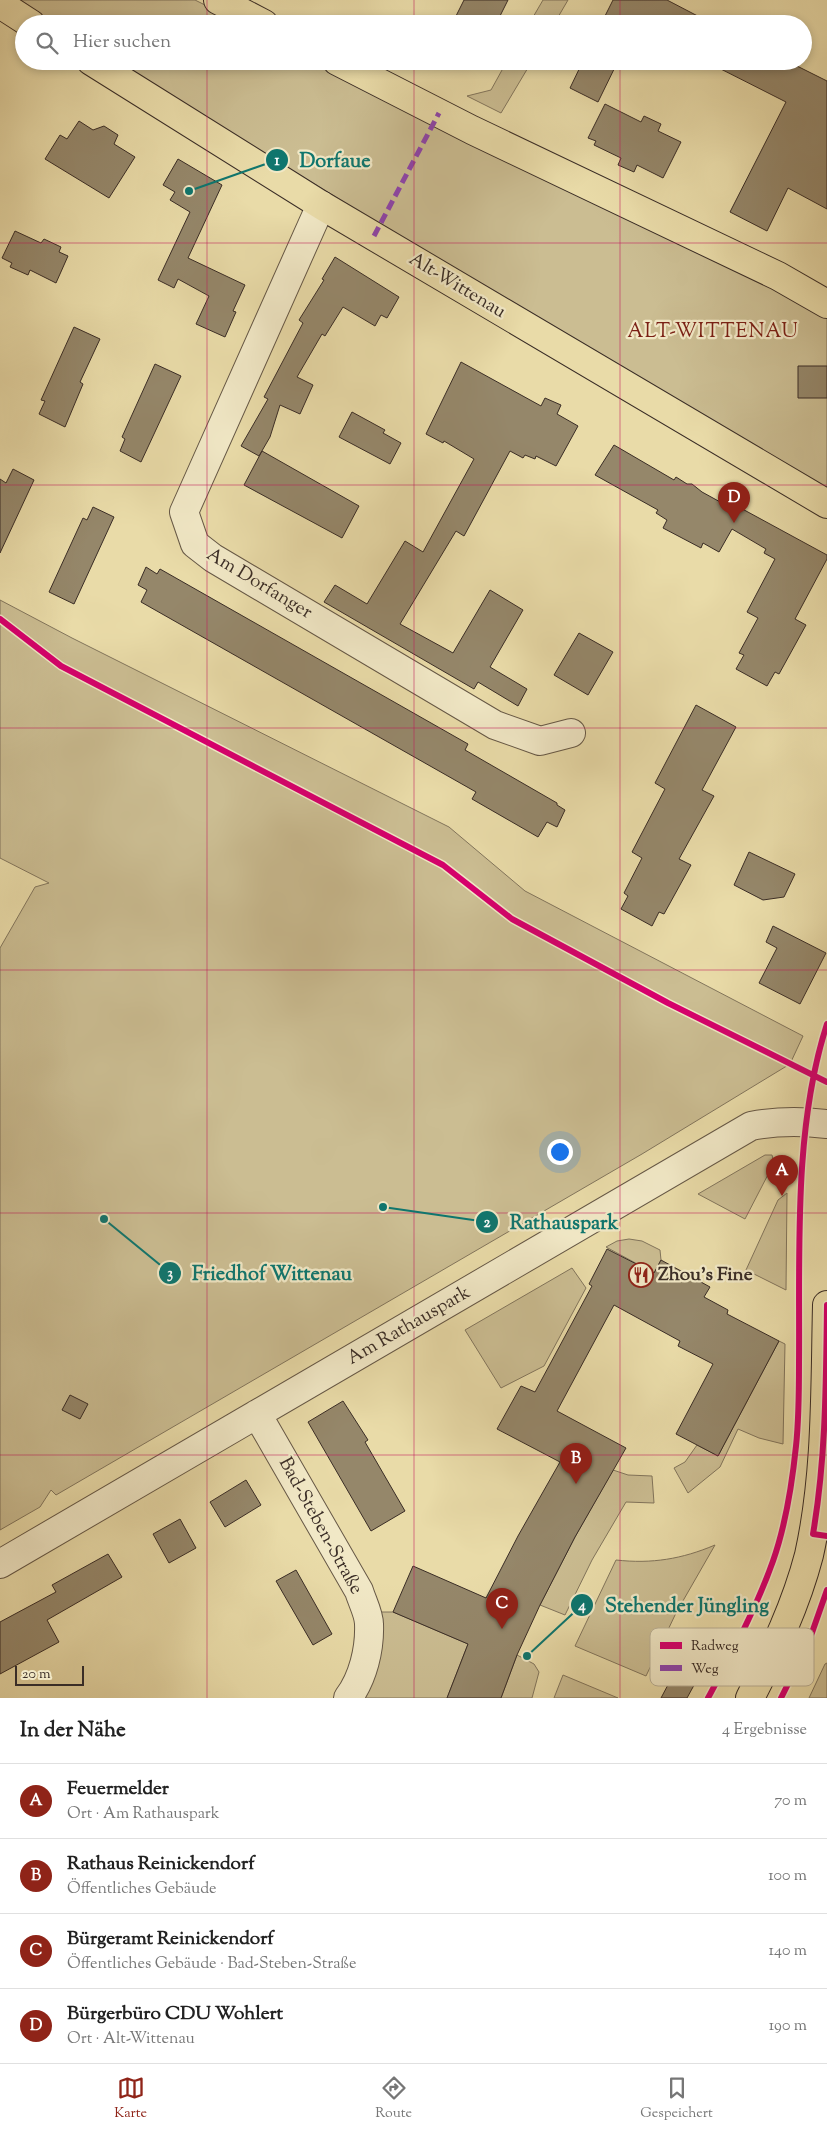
<!DOCTYPE html>
<html lang="de">
<head>
<meta charset="utf-8">
<style>
  :root { --surface:#fff; --page:#f6f6f6; --text:#222; --muted:#767676; --line:#e0e0e0; --accent:#8f2418 }
  body { margin:0; font-family:"Sorts Mill Goudy",serif; background:var(--page); color:var(--text) }
  .scale { position:absolute; left:15px; bottom:12px; width:69px; box-sizing:border-box; padding-left:5px; border:2px solid #3a2d26; border-top:0; font-size:14px; line-height:18px; white-space:nowrap; color:#3a2d26; -webkit-text-stroke:4px #f1e8c6; paint-order:stroke }
  .you { position:absolute; left:559px; top:1151px; width:18px; height:18px; margin:-12px; border:4px solid #fff; border-radius:50%; background:#1a73e8; box-shadow:0 0 0 8px #1a73e833 }
  .badge { display:grid; place-items:center; width:32px; height:32px; border-radius:50%; background:var(--accent); color:#fff; font-size:16px; font-weight:700 }
  .pin { position:absolute; translate:-50% -41px; filter:drop-shadow(0 1px 2px #0008) }
  .pin::after { content:''; position:absolute; top:26px; width:18px; height:15px; background:inherit; clip-path:polygon(0 0,100% 0,50% 100%) }
  .list { margin:0; padding:0; list-style:none }
  h2 { display:flex; justify-content:space-between; align-items:center; height:65px; margin:0; padding:0 20px; font-size:21px }
  h2 small { font-size:16px; font-weight:400; color:var(--muted) }
  .list li { display:grid; grid-template-columns:32px 1fr auto; gap:15px; align-items:center; box-sizing:border-box; height:75px; padding:0 20px; border-top:1px solid var(--line) }
  .list b { display:block; font-size:19px; white-space:nowrap }
  .list p { margin:0; font-size:16px; white-space:nowrap; color:var(--muted) }
  .list em { font-size:16px; font-style:normal; color:var(--muted) }
  .icon { flex:none; width:28px; height:28px; fill:none; stroke:currentColor; stroke-width:2; stroke-linecap:round; stroke-linejoin:round }
  .map { position:relative; flex:none; width:827px; height:1698px; overflow:hidden }
  .search { position:absolute; background:var(--surface); box-shadow:0 2px 8px #0003; left:15px; right:15px; top:15px; height:55px; display:flex; align-items:center; gap:12px; box-sizing:border-box; padding:0 18px; border-radius:28px; color:var(--muted); font-size:19px }
  .sheet { height:365px; background:var(--surface) }
  nav { display:flex; justify-content:space-around; align-items:center; box-sizing:border-box; height:70px; border-top:1px solid var(--line); background:var(--surface); font-size:14px; color:var(--muted) }
  nav a { display:grid; justify-items:center; gap:2px }
  nav .on { color:var(--accent) }
  .map>svg:first-child { display:block }
  .green { fill:#cbbd92; stroke:#82755c }
  .building { fill:#95876a; stroke:#3a2d26 }
  .lines { fill:none; stroke-linecap:round; stroke-linejoin:round }
  .minor-casing { stroke:#665846; stroke-width:30 }
  .major-casing { stroke:#3a2d26; stroke-width:30 }
  .minor { stroke:#f1e8c6; stroke-width:28 }
  .major { stroke:#e9dba8; stroke-width:28 }
  .quiet { stroke:#8e44ad; stroke-width:5; stroke-dasharray:10 5; stroke-linecap:butt }
  .cycleway-casing { stroke:#f1e8c6; stroke-width:9 }
  .cycleway { stroke:#d6006c; stroke-width:6 }
  .grid { fill:none; stroke:#c2185b; stroke-width:1; stroke-opacity:0.55 }
  .labels { text-anchor:middle; dominant-baseline:central; stroke-width:4.5; stroke-linejoin:round; paint-order:stroke }
  .street-label { font-size:19px; fill:#3a2d26; stroke:#f1e8c6 }
  .poi-label { font-size:19px; font-weight:bold; fill:#3a2d26; stroke:#f1e8c6; text-anchor:start }
  .neighbourhood-label { font-size:20px; letter-spacing:1px; fill:#7a1f14; stroke:#f1e8c6 }
  .key { fill:#f1e8c6; stroke:#bab096; stroke-width:1 }
  .key-label { font-size:14px; fill:#3a2d26 }
  .leader { fill:none; stroke:#0f766e; stroke-width:2 }
  .callout-dot { fill:#0f766e; stroke:#f1e8c6; stroke-width:2 }
  .mark-label { font-size:15px; text-anchor:middle; font-weight:bold; fill:#fff }
  .callout-label { font-size:20px; text-anchor:middle; font-weight:bold; fill:#0f766e; stroke:#f1e8c6; stroke-width:4.5; stroke-linejoin:round; paint-order:stroke }
</style>
</head>
<body>
<div class="map">
<svg width="827" height="1698" viewBox="0 0 827 1698">
  <rect width="100%" height="100%" fill="#e9dba8"/>
  <filter id="stains"><feTurbulence type="fractalNoise" baseFrequency=".004" numOctaves="4"/><feColorMatrix values="0 0 0 0 .2 0 0 0 0 .09 0 0 0 0 .02 0 0 0 .5 -.17"/></filter>
  <radialGradient id="worn" r=".72"><stop offset=".6" stop-color="#630" stop-opacity="0"/><stop offset="1" stop-color="#630" stop-opacity=".3"/></radialGradient>
  <!-- green -->
  <path class="green" d="M14,0H195L243,24H53Z
    M543,0H568L554,24H529Z
    M114,61H318L827,316V490L668,401Z
    M507,61H532L501,113L467,96L491,90Z
    M0,600L72,638L449,827L525,891L803,1036L790,1064L642,1154L56,1495L51,1490L40,1507L0,1530V948L35,887L49,883L0,858Z
    M765,1155H772L774,1163L745,1219L698,1194Z
    M787,1193L786,1290L746,1270L778,1200Z
    M629,1239L642,1241L660,1250L661,1260L654,1273L606,1247L617,1241Z
    M572,1268L586,1288L544,1366L501,1388L465,1330Z
    M779,1341L785,1344L783,1444L759,1438L738,1429L720,1467L688,1493L674,1468L685,1462L697,1445L718,1456Z
    M613,1470L628,1475L652,1476L654,1503L626,1502L592,1560L565,1615L540,1605L575,1537Z
    M715,1545L676,1613L646,1676L575,1646L616,1560C652,1564 682,1559 715,1545Z
    M375,1612H393L468,1644L447,1698H358Z
    M517,1655L534,1664L539,1672L532,1698H501Z
    M827,1663V1698H809L825,1664Z
    M563,1675L618,1698H554Z"/>
  <!-- building -->
  <path class="building" d="M464,0H508L496,24H452Z
    M613,0H667L713,24H601Z
    M583,61H618L598,102L570,88Z
    M705,61H787L827,81V209L788,188L767,231L730,212L786,102Z
    M605,104L641,122L644,116L661,124L658,131L681,142L663,178L637,165L634,172L618,165L621,158L594,145L596,141L588,138Z
    M79,121L93,130L104,126L118,135L114,144L135,157L109,198L45,159L60,135L67,139Z
    M178,159L222,185L188,258L245,285L233,311L236,312L225,337L196,324L209,296L178,279L174,288L158,280L190,212L170,200L175,192L163,185Z
    M15,231L41,243L44,239L61,247L59,252L68,256L56,283L30,270L28,275L10,267L12,263L2,258Z
    M335,257L399,297L387,318L381,315L375,326L343,307L325,336L322,334L297,377L313,385L300,414L280,405L270,437L259,456L241,446L268,399L264,397L303,323L299,320L324,280L322,279Z
    M74,327L100,339L80,382L83,384L65,427L39,414L45,401L41,400Z
    M461,362L541,406L545,398L561,405L557,414L578,426L556,466L536,456L535,459L525,455L523,458L510,451L464,536L456,531L400,624L453,653L490,590L523,610L490,667L527,689L518,706L478,682L474,689L324,602L335,585L367,604L405,541L423,552L474,459L444,441L443,443L426,434Z
    M155,364L181,376L141,462L120,451L125,439L122,437Z
    M798,366H827V398H798Z
    M352,412L385,430L383,433L401,443L390,464L339,437Z
    M614,445L674,480L676,477L687,484H692L702,492L733,509L735,505L827,555V559L795,619L806,625L779,674L775,672L767,686L736,669L744,655L739,653L758,618L747,612L775,559L764,553L766,549L732,529L719,552L703,543L701,548L663,528L667,520L656,513L658,510L595,475Z
    M262,451L359,506L342,538L244,485Z
    M13,469L34,480L0,553V479L6,483Z
    M93,507L114,517L74,604L49,592L83,518L87,520Z
    M146,567L157,574L160,569L468,744L465,750L557,803V805L565,810L557,827L547,822L538,837L472,799L476,792L141,602L147,590L138,585Z
    M579,633L613,652L588,695L554,675Z
    M696,705L736,727L702,790L714,796L679,859L691,865L664,914L659,912L652,926L621,909L628,896L624,893L642,858L632,852L665,789L655,783Z
    M749,852L795,874L784,897L763,900L734,885Z
    M773,926L826,953L800,1004L759,983L777,948L766,942Z
    M607,1249L654,1273L661,1260L710,1287L704,1297L728,1310L727,1314L779,1341L718,1456L676,1434L713,1364L678,1346L680,1341L614,1305L557,1411L626,1448L575,1537L540,1605L517,1655L501,1698H447L468,1644L393,1612L413,1566L486,1598L518,1536L560,1462L497,1429L521,1386L535,1392L592,1286L589,1284Z
    M70,1395L88,1404L80,1419L62,1410Z
    M343,1401L368,1440L365,1442L405,1511L371,1531L308,1422Z
    M246,1480L261,1505L225,1527L210,1502Z
    M180,1519L196,1548L169,1563L153,1534Z
    M108,1554L122,1577L47,1620L59,1642L0,1674V1622L56,1592L52,1585Z
    M296,1570L332,1634L313,1645L276,1581Z
    M679,1664L699,1676L687,1698H661Z"/>
  <g class="lines">
    <defs>
      <path id="minor" d="M321,205L184,512L195,544L213,558L495,725L540,741L571,733
        M257,1414L359,1591C362,1601 369,1614 369,1624C370,1649 363,1678 348,1698
        M0,1564L751,1126C777,1121 800,1121 827,1124"/>
      <path id="major" d="M218,0L264,24
        M0,4L31,24
        M91,61L321,205L827,504
        M337,61L472,130L778,276L827,304
        M750,1698C774,1651 796,1605 809,1555C827,1474 825,1387 827,1305"/>
    </defs>
    <!-- minor casing -->
    <use href="#minor" class="minor-casing"/>
    <!-- major casing -->
    <use href="#major" class="major-casing"/>
    <!-- minor -->
    <use href="#minor" class="minor"/>
    <!-- major -->
    <use href="#major" class="major"/>
    <!-- quiet -->
    <path class="quiet" d="M374,236L439,113"/>
    <defs>
      <path id="cycleway" d="M0,619L61,666L443,865L512,919L668,1003L827,1082
        M827,1305C826,1382 826,1458 813,1534L827,1536
        M708,1698C732,1653 756,1609 773,1561C786,1524 792,1485 796,1446C799,1419 799,1391 799,1363C800,1254 793,1129 827,1024
        M781,1698L808,1644L827,1590"/>
    </defs>
    <!-- cycleway casing -->
    <use href="#cycleway" class="cycleway-casing"/>
    <!-- cycleway -->
    <use href="#cycleway" class="cycleway"/>
  </g>
  <!-- grid -->
  <path class="grid" d="M207,0V24M414,0V24M620,0V24M207,61V1698M414,61V1698M620,61V1698M0,243H827M0,485H827M0,728H827M0,970H827M0,1213H827M0,1455H827"/>
  <!-- icons -->
  <defs>
    <symbol id="restaurant-ring" viewBox="-11 -11 22 22"><circle r="9.5" fill="#f1e8c6" stroke="#8f2418" stroke-width="1.5"/><path d="M-5-6h1v4h1v-4h1v4h1v-4h1v5L-1.5 .5V6h-2V.5L-5-1ZM5-6V6H3V1.5H1.5Q1.5-4 5-6Z" fill="#8f2418"/></symbol>
  </defs>
  <g fill-rule="evenodd">
    <use href="#restaurant-ring" x="627" y="1261" width="28" height="28"/>
  </g>
  <g class="labels">
    <!-- street labels -->
    <g class="street-label">
      <text transform="translate(457 286) rotate(31)">Alt-Wittenau</text>
      <text transform="translate(259 584) rotate(31)">Am Dorfanger</text>
      <text transform="translate(409 1326) rotate(-30)">Am Rathauspark</text>
      <text transform="translate(320 1526) rotate(61)">Bad-Steben-Straße</text>
    </g>
    <!-- poi labels -->
    <g class="poi-label">
      <text x="658" y="1275">Zhou's Fine</text>
    </g>
    <!-- neighbourhood labels -->
    <g class="neighbourhood-label">
      <text x="713" y="332">ALT-WITTENAU</text>
    </g>
  </g>
  <!-- legend -->
  <rect x="650" y="1628" width="164" height="58" rx="8" class="key"/>
  <rect x="660" y="1642" width="22" height="7" fill="#d6006c"/>
  <rect x="660" y="1665" width="22" height="6" fill="#8e44ad"/>
  <g class="key-label">
    <text x="691" y="1650">Radweg</text>
    <text x="691" y="1673">Weg</text>
  </g>
  <!-- callouts -->
  <path class="leader" d="M189 191L277 160M383 1207L487 1222M104 1219L170 1273M527 1656L582 1605"/>
  <g class="callout-dot">
    <circle cx="189" cy="191" r="5"/>
    <circle cx="383" cy="1207" r="5"/>
    <circle cx="104" cy="1219" r="5"/>
    <circle cx="527" cy="1656" r="5"/>
    <circle cx="277" cy="160" r="12"/>
    <circle cx="487" cy="1222" r="12"/>
    <circle cx="170" cy="1273" r="12"/>
    <circle cx="582" cy="1605" r="12"/>
  </g>
  <g class="mark-label">
    <text x="277" y="165">1</text>
    <text x="487" y="1227">2</text>
    <text x="170" y="1278">3</text>
    <text x="582" y="1610">4</text>
  </g>
  <g class="callout-label">
    <text x="335" y="167">Dorfaue</text>
    <text x="564" y="1229">Rathauspark</text>
    <text x="272" y="1280">Friedhof Wittenau</text>
    <text x="687" y="1612">Stehender Jüngling</text>
  </g>
  <rect width="100%" height="100%" filter="url(#stains)"/>
  <rect width="100%" height="100%" fill="url(#worn)"/>
</svg>
<div class="scale">20 m</div>
<div class="you"></div>
<div class="pin badge" style="left:782px;top:1196px">A</div>
<div class="pin badge" style="left:576px;top:1484px">B</div>
<div class="pin badge" style="left:502px;top:1629px">C</div>
<div class="pin badge" style="left:734px;top:523px">D</div>
<div class="search"><svg class="icon" aria-label="search" viewBox="0 0 24 24"><circle cx="10" cy="10" r="6"/><path d="M15 15l6 6"/></svg>Hier suchen</div>
</div>
<section class="sheet">
<h2>In der Nähe<small>4 Ergebnisse</small></h2>
<ul class="list">
<li><span class="badge">A</span><div><b>Feuermelder</b><p>Ort · Am Rathauspark</p></div><em>70 m</em></li>
<li><span class="badge">B</span><div><b>Rathaus Reinickendorf</b><p>Öffentliches Gebäude</p></div><em>100 m</em></li>
<li><span class="badge">C</span><div><b>Bürgeramt Reinickendorf</b><p>Öffentliches Gebäude · Bad-Steben-Straße</p></div><em>140 m</em></li>
<li><span class="badge">D</span><div><b>Bürgerbüro CDU Wohlert</b><p>Ort · Alt-Wittenau</p></div><em>190 m</em></li>
</ul>
</section>
<nav>
<a class="on"><svg class="icon" aria-label="map" viewBox="0 0 24 24"><path d="M3 6l6-2 6 2 6-2v14l-6 2-6-2-6 2zM9 4v14M15 6v14"/></svg>Karte</a>
<a><svg class="icon" aria-label="directions" viewBox="0 0 24 24"><path d="M12 3l9 9-9 9-9-9zM9 14v-3h6M13 9l2 2-2 2"/></svg>Route</a>
<a><svg class="icon" aria-label="saved" viewBox="0 0 24 24"><path d="M7 4h10v16l-5-4-5 4z"/></svg>Gespeichert</a>
</nav>
</body>
</html>
